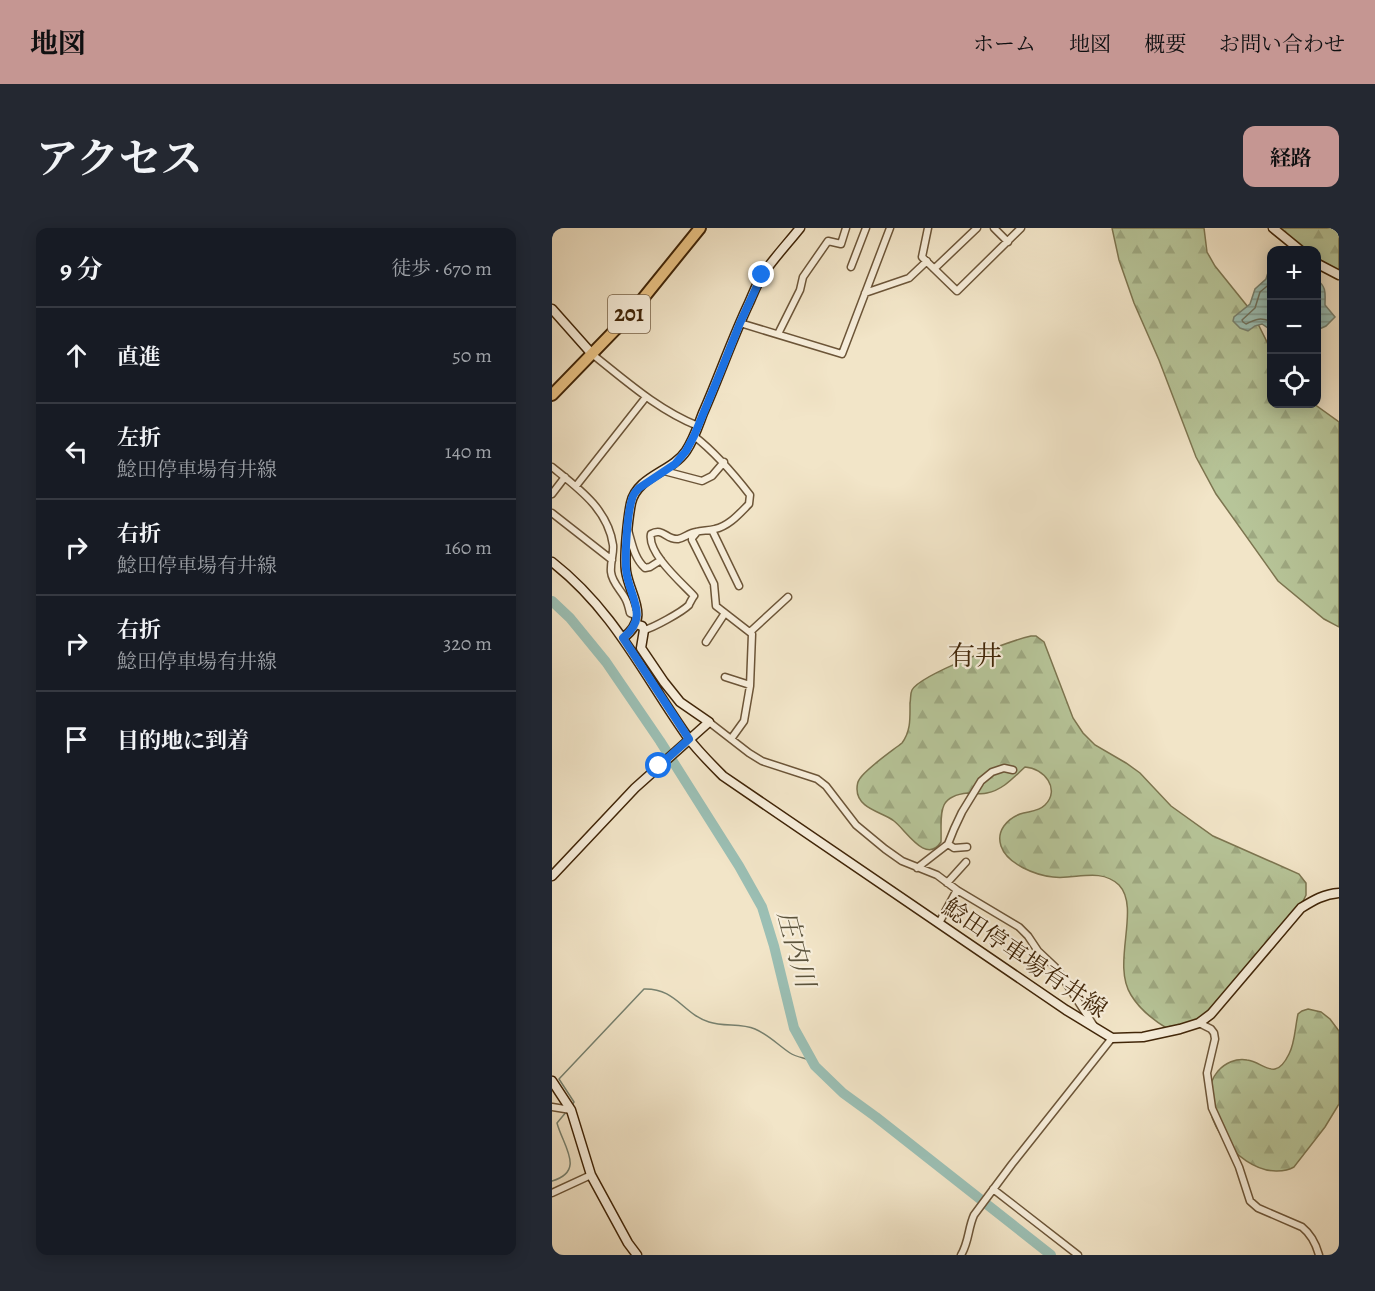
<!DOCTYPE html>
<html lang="ja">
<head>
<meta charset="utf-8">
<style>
  :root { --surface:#171b24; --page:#242831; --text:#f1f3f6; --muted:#9ea1a6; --line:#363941; --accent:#c59692 }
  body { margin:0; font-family:Alegreya,"Noto Serif JP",serif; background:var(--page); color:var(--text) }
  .controls { position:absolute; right:18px; top:18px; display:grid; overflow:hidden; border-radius:12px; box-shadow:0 3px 15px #0003 }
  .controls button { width:54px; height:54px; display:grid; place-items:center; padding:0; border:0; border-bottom:2px solid var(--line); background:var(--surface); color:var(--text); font:30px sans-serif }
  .stop { position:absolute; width:18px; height:18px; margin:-14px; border:4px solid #1a73e8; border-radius:50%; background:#fff }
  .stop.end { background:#1a73e8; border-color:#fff; box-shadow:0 2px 6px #0008 }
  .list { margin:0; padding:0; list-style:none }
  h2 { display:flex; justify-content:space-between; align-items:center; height:78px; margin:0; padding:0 24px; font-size:26px }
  h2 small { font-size:20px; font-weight:400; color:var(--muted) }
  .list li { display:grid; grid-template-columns:39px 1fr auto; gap:18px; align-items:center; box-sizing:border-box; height:96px; padding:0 24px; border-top:2px solid var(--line) }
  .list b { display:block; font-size:22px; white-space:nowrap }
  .list p { margin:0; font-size:20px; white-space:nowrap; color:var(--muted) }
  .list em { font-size:20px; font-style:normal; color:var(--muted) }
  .icon { flex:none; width:33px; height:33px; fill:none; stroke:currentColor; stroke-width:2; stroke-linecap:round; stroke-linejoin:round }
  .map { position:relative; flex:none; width:787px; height:1027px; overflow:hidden; border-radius:12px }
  header { display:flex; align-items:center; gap:36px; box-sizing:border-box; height:84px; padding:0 30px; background:var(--accent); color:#111 }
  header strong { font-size:28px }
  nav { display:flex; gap:33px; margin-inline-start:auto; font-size:21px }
  .intro { display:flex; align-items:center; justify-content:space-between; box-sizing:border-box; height:144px; padding:0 36px }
  h1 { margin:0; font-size:42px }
  .button { padding:15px 27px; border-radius:12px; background:var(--accent); color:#111; font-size:21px; font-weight:700 }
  main { display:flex; gap:36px; padding:0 36px }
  aside { flex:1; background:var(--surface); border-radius:12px; box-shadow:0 3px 15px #0003 }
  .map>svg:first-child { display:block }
  .forest { fill:url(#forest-firs); stroke:#7c7550; stroke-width:1.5 }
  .water { fill:url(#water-rules); stroke:#77816f; stroke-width:1.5 }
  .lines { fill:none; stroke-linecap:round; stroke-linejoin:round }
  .shore { stroke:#6e725e; stroke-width:1.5 }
  .stream { stroke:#77816f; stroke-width:1.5 }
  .river { stroke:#9bbfb4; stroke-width:10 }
  .street-casing { stroke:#6c5538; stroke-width:9 }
  .secondary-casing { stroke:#402508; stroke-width:11 }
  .highway-casing { stroke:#402508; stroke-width:14 }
  .street { stroke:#f7eedb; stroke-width:6 }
  .secondary { stroke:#f7eedb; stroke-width:8 }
  .highway { stroke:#e9c284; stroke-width:10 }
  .route { stroke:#1a73e8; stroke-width:8 }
  .labels { text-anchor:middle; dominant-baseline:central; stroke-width:4.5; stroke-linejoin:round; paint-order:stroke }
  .shield { fill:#f7eedb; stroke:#776147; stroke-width:1.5 }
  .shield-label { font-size:22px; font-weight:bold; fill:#402508 }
  .street-label { font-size:24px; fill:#402508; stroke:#f7eedb }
  .water-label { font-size:26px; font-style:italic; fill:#5b533c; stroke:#f7eedb }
  .quarter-label { font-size:27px; fill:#402508; stroke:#f7eedb }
</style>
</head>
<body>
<header>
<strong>地図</strong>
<nav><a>ホーム</a><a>地図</a><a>概要</a><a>お問い合わせ</a></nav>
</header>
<div class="intro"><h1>アクセス</h1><a class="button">経路</a></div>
<main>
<aside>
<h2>9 分<small>徒歩 · 670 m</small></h2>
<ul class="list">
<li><svg class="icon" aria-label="ahead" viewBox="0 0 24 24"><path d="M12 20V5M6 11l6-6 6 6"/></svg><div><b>直進</b></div><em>50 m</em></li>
<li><svg class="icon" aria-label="left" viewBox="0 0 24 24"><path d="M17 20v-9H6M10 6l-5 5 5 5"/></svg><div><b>左折</b><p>鯰田停車場有井線</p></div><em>140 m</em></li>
<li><svg class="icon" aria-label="right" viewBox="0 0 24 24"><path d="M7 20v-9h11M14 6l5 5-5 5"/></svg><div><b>右折</b><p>鯰田停車場有井線</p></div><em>160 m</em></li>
<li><svg class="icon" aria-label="right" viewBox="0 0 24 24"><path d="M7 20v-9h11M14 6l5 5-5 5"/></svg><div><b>右折</b><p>鯰田停車場有井線</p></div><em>320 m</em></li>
<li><svg class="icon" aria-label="arrive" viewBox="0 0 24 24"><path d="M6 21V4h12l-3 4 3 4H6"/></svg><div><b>目的地に到着</b></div></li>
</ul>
</aside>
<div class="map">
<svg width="787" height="1027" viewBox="0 0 787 1027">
  <defs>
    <pattern id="forest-firs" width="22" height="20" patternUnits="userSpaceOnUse" patternTransform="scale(1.5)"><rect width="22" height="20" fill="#b7c599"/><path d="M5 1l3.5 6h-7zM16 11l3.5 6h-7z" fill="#9ea982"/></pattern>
    <pattern id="water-rules" width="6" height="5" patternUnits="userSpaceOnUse" patternTransform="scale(1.5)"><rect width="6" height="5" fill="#9bbfb4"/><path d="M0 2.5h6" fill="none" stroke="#809b90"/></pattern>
  </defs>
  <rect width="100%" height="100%" fill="#f2e5c8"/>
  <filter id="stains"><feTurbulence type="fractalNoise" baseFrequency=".00333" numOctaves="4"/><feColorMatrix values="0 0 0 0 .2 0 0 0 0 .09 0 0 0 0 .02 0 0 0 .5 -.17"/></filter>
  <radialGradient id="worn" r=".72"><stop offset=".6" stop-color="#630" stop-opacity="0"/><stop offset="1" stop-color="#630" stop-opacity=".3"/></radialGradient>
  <!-- forest -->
  <path class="forest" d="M560,0H652L655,24L663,38L700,84L719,122L720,176H762L787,194V399L772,391L726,353L664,266L644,229L607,132L582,75L567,32Z
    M726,0H787V43L765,30L764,22H754Z
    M479,408H484L492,414L521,490L531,505L543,517L574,535L588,545L619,578L661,608L747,646L754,655V667L739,698L722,719L686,758L642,796L616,801C601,792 588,782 579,767C559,736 589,680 567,657C548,639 523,652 501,649C483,647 455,636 449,618C444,603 455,591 468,586C477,583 486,584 493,577C509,561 492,540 473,539C462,549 451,562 435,565C429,567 423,565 416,565C383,568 390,588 389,614C374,637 354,602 342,593C331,584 305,581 305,561C305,558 305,555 307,552C312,542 340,523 350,515C359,503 358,490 358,475C359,470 358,466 360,462C369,446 458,413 479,408Z
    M756,781L769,784L778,791L787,803V876L773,899L742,939C737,942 732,943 725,943C684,944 636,879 666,843C673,835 684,830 695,832C712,834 723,855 737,826C743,815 743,799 746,786L750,783Z"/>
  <!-- water -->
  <path class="water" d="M719,35V102L710,96L703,98L696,103L688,100L681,93L682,89L698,76L703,61L714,51Z
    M765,52C775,59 773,66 773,77L783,89L774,98L765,102Z"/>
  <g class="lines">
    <!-- shore -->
    <path class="shore" d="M720,54L708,64L703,80L690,92L691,94L694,96C704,91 709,89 720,94"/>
    <!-- stream -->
    <path class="stream" d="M20,877L22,874L7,851L92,761C124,760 131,786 157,794C172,799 189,795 203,801C217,807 226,817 238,825C244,829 253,830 260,833
      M0,953C34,943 11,918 5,895L15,883"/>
    <!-- river -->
    <path class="river" d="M0,373L18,390L54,434L108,513L187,638L210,679L222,718L242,800L263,838L291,865L324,889L499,1027"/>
    <defs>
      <path id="street" d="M376,0L370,29L405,63L469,0
        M442,0L456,14
        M299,39L314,0
        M382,41L425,0
        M313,65L357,50L375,33
        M188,95L290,126L338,0
        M226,106L248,62L251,49L276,13L289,16L294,0
        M40,126C74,153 106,182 146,198
        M0,239C26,260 56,281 61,317C62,325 58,335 59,344C60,355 70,363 74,372C76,376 77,381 78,385L85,388
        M112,243L150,253L160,248L172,234
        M24,258L94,169
        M0,266L13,249
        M0,285L60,332
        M76,302C80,315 82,330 93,340L98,339L109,332
        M160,302L187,358
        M145,304L140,310V312L162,356L164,378L200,406L198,458L192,493L179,511
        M92,402C101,400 130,384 137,377C137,376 141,369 142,368C130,355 95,325 99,306C111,299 114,312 126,311C132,310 137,305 144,304C150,302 156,303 163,301C177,298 187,286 197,276L198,267C181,245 164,225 142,208
        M198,404L236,369
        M154,414L173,385
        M173,449L198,457
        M157,494L197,525L210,533L265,551L274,558L304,597L333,621L350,633L385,647L405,662L467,699L476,708L486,723L503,739L509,747L542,798
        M396,616L402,620L415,619
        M365,640L396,616L402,601L410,584L429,553L440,544L452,540L461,542
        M395,655L414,634
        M387,695L405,662
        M647,795L659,801L662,805L663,811L655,845L660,880L687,939L698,973L706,980L750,999C760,1007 764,1016 767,1027
        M0,879L19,882
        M441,961L526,1027
        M0,965L39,947
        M409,1027C417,1014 416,1000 422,987L460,936L560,810"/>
      <path id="secondary" d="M721,0L748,22
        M764,35L787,47
        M0,81L40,126
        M0,334C63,383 92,448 137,511C147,524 159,536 171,548L514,782L560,810L591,809L628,801L647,795L659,786L749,680C762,672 772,666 787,665
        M71,410C99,389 78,369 74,343C72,328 76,290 79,275C85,248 120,244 134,223C142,211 146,198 151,185C167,149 180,111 197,75C201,66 205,55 211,46C222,30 236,15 248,0
        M0,648L83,560L157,494L128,474L112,454L89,420L92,402L90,398L83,396
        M0,853L19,882L39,947L76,1015L85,1027"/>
      <path id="highway" d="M0,167L63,102L89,73L148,0"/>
    </defs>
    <!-- street casing -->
    <use href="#street" class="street-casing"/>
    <!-- secondary casing -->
    <use href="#secondary" class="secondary-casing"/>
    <!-- highway casing -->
    <use href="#highway" class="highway-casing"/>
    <!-- street -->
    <use href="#street" class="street"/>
    <!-- secondary -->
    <use href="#secondary" class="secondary"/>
    <!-- highway -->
    <use href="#highway" class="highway"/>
  </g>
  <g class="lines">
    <!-- route -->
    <path class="route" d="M107,538L137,511L71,410C99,388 76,368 74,341C73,326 75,286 80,271C81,266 84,263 87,260L123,236L134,223L142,208L168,145L188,95L210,47"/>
  </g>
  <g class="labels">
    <!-- shield labels -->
    <rect class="shield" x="56" y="67" width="42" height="38" rx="4.5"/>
    <g class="shield-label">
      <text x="77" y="86">201</text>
    </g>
    <!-- street labels -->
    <g class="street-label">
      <text transform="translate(473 730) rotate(34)">鯰田停車場有井線</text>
    </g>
    <!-- water labels -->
    <g class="water-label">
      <text transform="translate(244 721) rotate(75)">庄内川</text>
    </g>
    <!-- quarter labels -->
    <g class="quarter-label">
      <text x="423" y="428">有井</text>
    </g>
  </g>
  <rect width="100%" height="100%" filter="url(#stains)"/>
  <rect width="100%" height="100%" fill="url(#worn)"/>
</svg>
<div class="controls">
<button>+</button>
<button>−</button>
<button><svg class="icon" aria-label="locate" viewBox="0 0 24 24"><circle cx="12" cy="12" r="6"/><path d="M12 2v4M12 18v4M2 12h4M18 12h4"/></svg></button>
</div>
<div class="stop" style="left:107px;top:538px"></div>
<div class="stop end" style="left:210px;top:47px"></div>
</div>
</main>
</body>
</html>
